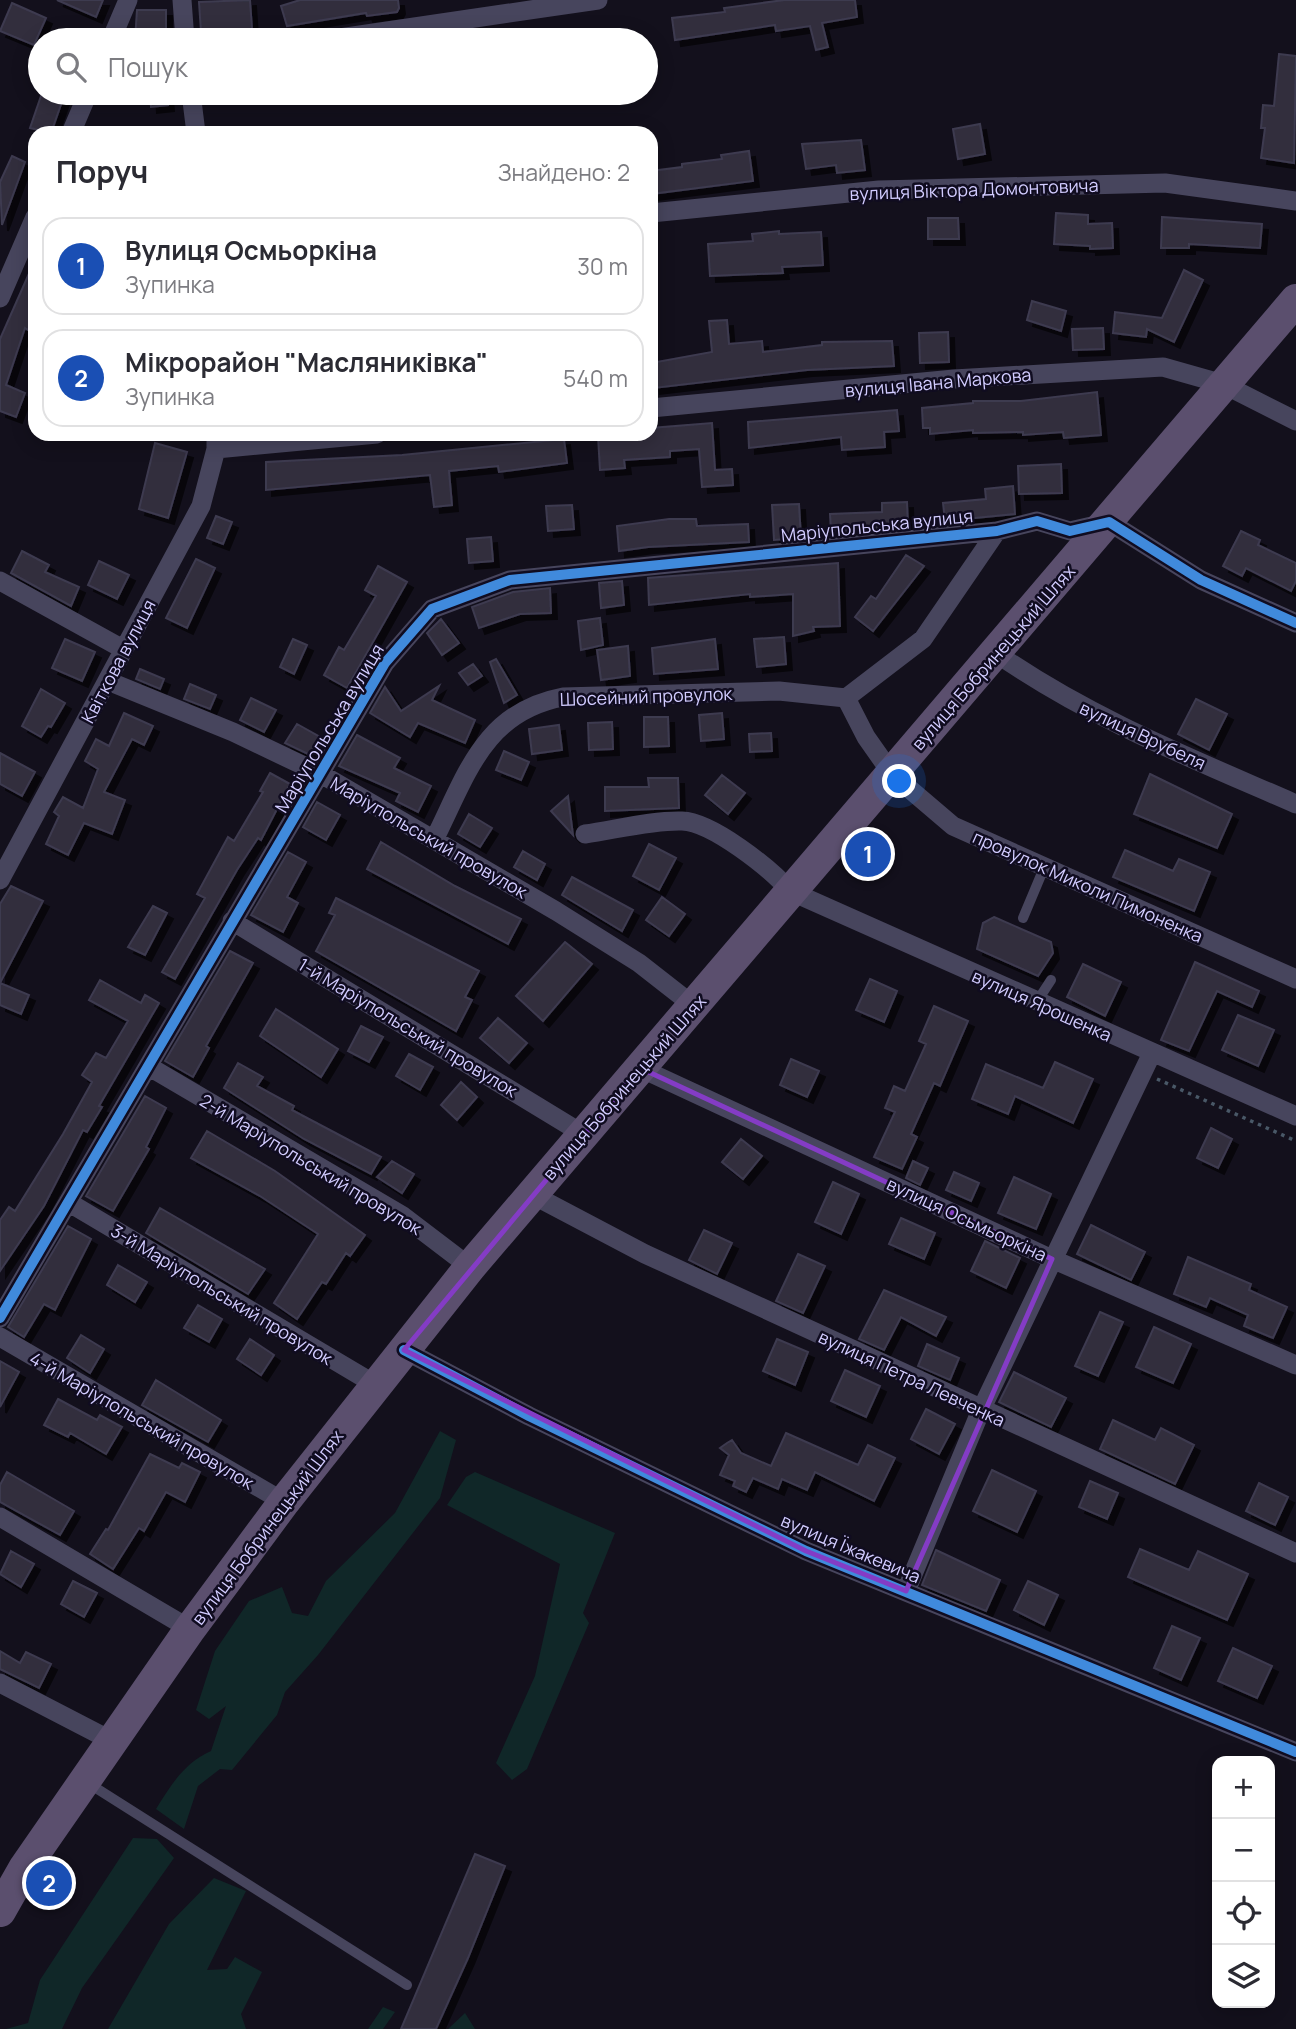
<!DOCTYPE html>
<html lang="uk">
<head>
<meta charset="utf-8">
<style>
  :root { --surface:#fff; --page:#f2f2f3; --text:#2b2b33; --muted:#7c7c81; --line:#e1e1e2; --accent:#8f8ab0 }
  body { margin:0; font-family:Manrope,sans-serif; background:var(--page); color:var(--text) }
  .controls { position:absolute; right:21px; bottom:21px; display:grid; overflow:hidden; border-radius:14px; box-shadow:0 4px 18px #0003 }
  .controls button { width:63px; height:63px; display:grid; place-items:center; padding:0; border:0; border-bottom:2px solid var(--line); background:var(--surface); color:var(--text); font:35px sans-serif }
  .you { position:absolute; left:900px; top:782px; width:24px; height:24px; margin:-18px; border:5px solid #fff; border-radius:50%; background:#1a73e8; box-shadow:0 0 0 10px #1a73e833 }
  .badge { display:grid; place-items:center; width:46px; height:46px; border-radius:50%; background:var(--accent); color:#fff; font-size:23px; font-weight:700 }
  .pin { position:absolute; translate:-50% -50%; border:4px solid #fff; box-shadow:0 2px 7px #0006 }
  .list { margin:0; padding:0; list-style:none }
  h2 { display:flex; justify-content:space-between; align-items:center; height:91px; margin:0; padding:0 28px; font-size:30px }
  h2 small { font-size:23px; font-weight:400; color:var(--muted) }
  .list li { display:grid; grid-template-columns:46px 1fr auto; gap:21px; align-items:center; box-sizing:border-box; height:98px; margin:0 14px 14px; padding:0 14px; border:2px solid var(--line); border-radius:21px }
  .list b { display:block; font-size:26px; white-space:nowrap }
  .list p { margin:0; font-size:23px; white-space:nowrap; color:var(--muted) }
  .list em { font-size:23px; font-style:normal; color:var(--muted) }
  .icon { flex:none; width:38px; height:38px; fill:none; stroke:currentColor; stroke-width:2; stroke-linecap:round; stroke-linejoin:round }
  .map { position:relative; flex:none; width:1296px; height:2029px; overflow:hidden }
  .search { position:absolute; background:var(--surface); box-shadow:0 4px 18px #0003; left:28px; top:28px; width:630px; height:77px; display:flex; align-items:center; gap:18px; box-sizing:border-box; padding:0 24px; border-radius:38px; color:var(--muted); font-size:26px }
  .panel { position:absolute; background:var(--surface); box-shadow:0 4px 18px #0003; left:28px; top:126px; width:630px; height:315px; border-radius:21px }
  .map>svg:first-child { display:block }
  .green { fill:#102728 }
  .building { fill:#312e3e; stroke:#3e3a50; stroke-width:2; filter:url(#shadow) }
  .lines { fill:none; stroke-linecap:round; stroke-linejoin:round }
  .path { stroke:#495867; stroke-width:3.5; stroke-dasharray:3.5 5; stroke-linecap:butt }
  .lane { stroke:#47455d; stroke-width:10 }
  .street { stroke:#47455d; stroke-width:19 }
  .primary { stroke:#5b4f6e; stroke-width:32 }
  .cycleway-casing { stroke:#100c20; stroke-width:15 }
  .cycleway { stroke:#408adc; stroke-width:10 }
  .marked { fill:none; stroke:#843cc5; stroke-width:5; stroke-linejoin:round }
  .labels { text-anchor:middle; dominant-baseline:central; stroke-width:5; stroke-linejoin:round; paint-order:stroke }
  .street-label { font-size:18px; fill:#d2ccff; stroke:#100c20 }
</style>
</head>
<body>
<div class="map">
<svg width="1296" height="2029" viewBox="0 0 1296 2029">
  <defs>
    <filter id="shadow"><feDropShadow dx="6" dy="6" stdDeviation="0" flood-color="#0009"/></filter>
  </defs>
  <rect width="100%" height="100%" fill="#13101c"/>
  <!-- green -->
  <path class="green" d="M440,1431L456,1440L440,1498L318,1655L285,1692L277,1715L232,1770L220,1769L198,1786L184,1829L156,1809C171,1785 184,1763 211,1751L226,1706L209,1719L196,1710L215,1651L249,1601L282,1587L292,1613L308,1616L326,1581L395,1513Z
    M475,1472L615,1533L583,1613L589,1623L527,1769L512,1780L496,1763L535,1676L560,1564L447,1505L466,1477Z
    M133,1838L157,1839L174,1858L82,1988L62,2029H6L28,2023L40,1980Z
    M214,1878L246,1891L207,1970L227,1969L235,1957L262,1972L241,2014L246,2029H108L169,1924Z
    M383,2007L395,2012L383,2029H368Z
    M465,2013L475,2029H448Z"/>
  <!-- building -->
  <path class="building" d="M57,0H103L96,17Z
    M250,0L252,29L201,32L199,2Z
    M300,0H398L399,8L397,12L367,16L366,13L287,26L281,6Z
    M784,0H855L857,17L822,23L828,47L816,50L810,26L776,31L775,25L675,40L672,18L725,12L724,8Z
    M12,3L46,18L34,45L0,31Z
    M137,10H166V40H135Z
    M1279,54L1296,56L1294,163L1261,158L1265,128H1261L1263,105L1274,106Z
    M42,93H65L51,133L30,128Z
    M150,93H167L168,105L151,107Z
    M980,124L985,154L958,159L953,129Z
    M861,140L865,170L837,173L836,165L806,169L802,144Z
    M749,151L753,181L651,194V171L682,167V164L722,159L721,155Z
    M12,156L25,162L2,225L0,182Z
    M1056,213L1088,215V224L1112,223L1113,248L1090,249V246L1054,244Z
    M1162,217L1262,224L1260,248L1189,244V248H1161Z
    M928,218H958L959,239H928Z
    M779,231V234L821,232L823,265L782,267L783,273L710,276L708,244L753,241L752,234Z
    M35,260V315L28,330L25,328L6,385L25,393L16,417L0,411V339Z
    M1184,270L1203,280L1174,342L1147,329L1146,337L1113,333L1115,312L1162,318Z
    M1032,301L1066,311L1061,331L1027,320Z
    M727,320L729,344L762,341L763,352L822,345V342L892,341L894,366L807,370L654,388L651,363L712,352L709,321Z
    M1103,328L1104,349L1073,350L1072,329Z
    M948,332L949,362L920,363L919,333Z
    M1097,392L1101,435L1064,438L1063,432L1023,435V432L973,433V430L930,434V428H923L922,408L973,403V401H1021Z
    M897,410L899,431L884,432L885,447L842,450L841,437L749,448L748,422Z
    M712,423L715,470L732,469L733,485L702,487L699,449L670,451V457L624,460L625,468L600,470L598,436L651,434V428Z
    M564,439L567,463L499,472L498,466L449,471L452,505L434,507L430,475L266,490V462L402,455Z
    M155,443L187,452L168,518L139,509Z
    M1061,464L1062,493L1019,494L1018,466Z
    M1013,486L1015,514L945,521L943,503L986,499L985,489Z
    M907,502L908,526L831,532L830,514L882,512V503Z
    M799,504L801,538L774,540L772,505Z
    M572,505L574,529L548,531L546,506Z
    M216,516L232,522L223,544L207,538Z
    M669,519H696L697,526L748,524L749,542L648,547L619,551L617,526Z
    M1241,531L1260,540L1258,545L1296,563V581L1291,591L1246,568L1242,576L1223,566Z
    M491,537L493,561L469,563L467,539Z
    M22,551L49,565L45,572L79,587L71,606L11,573Z
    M906,555L924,566L873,631L855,617L871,596L876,599Z
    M196,559L215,568L187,628L166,618Z
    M99,561L129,575L117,599L88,585Z
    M838,563L840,626L813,627L814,631L793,636V594L750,597V594L649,605L648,578Z
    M378,566L407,582L347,688L324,675L339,647L344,650L376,596L365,590Z
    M622,581L624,605L601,608L599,583Z
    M550,588L551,613L520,614L479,628L472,607L513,592Z
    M600,618L603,645L581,650L578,621Z
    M441,619L459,643L442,655L427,633Z
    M784,637L786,664L757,667L754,639Z
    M65,639L95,652L82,681L52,668Z
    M293,639L307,645L294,674L280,667Z
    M715,639L718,669L654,674L652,648Z
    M628,646L630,676L601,680L597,650Z
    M496,659L517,695L504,703L490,662Z
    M473,664L482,676L468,685L459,673Z
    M140,669L164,679L160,689L136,679Z
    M190,684L216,695L210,709L184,699Z
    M439,686L432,700L475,720L465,743L418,723L410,737L370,713L385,687L401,711Z
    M41,689L65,703L51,727L48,726L41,737L22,726Z
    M251,698L276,710L264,732L240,720Z
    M1196,699L1227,714L1209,750L1178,734Z
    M124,713L153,726L144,745L132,739L104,792L125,800L112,834L84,823L68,855L46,844L59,816L54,812L63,797L83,808L98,769L85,761L96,739L109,746Z
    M722,713L724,739L701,741L699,715Z
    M644,717H668L669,746L644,747Z
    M612,722L613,749L589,750L588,723Z
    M297,724L320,737L310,755L285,743Z
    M559,725L562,750L532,754L529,729Z
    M771,733L772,751L750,752L749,734Z
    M357,735L400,758L394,768L431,786L418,812L396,801L400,793L339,766Z
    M504,751L529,762L521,780L496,770Z
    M0,753L35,772L22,796L0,784Z
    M270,773L290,784L261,840L258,838L237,870L175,979L162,972L205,898L197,894L228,837L234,841L263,792L260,791Z
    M1150,774L1232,814L1217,848L1134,814Z
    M722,775L745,793L728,814L705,795Z
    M648,778H678L679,808L605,811V787H649Z
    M568,796L573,835L551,811Z
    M317,802L340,815L326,840L303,827Z
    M469,814L492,828L480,847L458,834Z
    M381,842L455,886L521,919L508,944L367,869Z
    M649,844L676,858L659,890L633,876Z
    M1125,850L1173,871L1179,859L1210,872L1194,911L1113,877Z
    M523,851L545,864L537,880L514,867Z
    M288,852L306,862L287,897L298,903L283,932L251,915Z
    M572,877L633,910L622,931L562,895Z
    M11,886L43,901L0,983L29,995L21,1014L0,1005V904Z
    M662,897L685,914L669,936L646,920Z
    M336,898L479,971L465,997L472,1000L456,1031L316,951L335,915L329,913Z
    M153,906L167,913L145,955L128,947Z
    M994,917L1051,942L1053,953L1038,976L977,949L983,923Z
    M565,942L592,964L543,1021L516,996Z
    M230,951L253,963L206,1046L209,1048L193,1077L165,1061Z
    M1195,962L1259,991L1252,1007L1217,991L1189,1051L1161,1040Z
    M1083,964L1121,982L1105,1016L1067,997Z
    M870,979L897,991L884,1022L856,1010Z
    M100,980L141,1003L145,995L159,1003L99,1106L102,1107L87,1132L83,1130L44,1206L0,1271V1220L9,1207L15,1211L63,1134L92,1082L82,1075L96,1053L106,1058L128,1021L89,1000Z
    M934,1006L968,1021L940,1086L934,1083L911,1134L917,1137L902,1169L874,1157L895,1112L885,1108L894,1086L905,1091L926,1044L919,1041Z
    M276,1009L338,1049L321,1077L260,1036Z
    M1238,1015L1274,1030L1258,1066L1222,1050Z
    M498,1018L527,1043L509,1063L480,1038Z
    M361,1026L383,1037L369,1062L348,1051Z
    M409,1054L433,1067L420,1090L396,1076Z
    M791,1059L819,1071L807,1097L780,1085Z
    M1055,1062L1093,1079L1073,1123L1015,1096L1008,1114L972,1099L986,1064L1043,1088Z
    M238,1063L263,1077L257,1086L294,1106L292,1110L381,1157L371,1174L304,1139L224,1088Z
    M461,1082L477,1097L457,1120L441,1105Z
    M145,1096L166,1108L146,1147L149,1149L113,1211L86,1196Z
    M1211,1128L1232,1139L1218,1168L1197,1158Z
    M207,1131L275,1171L365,1235L350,1256L346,1253L326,1284L322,1282L297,1319L274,1303L318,1234L260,1196L191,1158Z
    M741,1139L762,1156L743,1179L722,1162Z
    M392,1161L414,1174L402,1193L377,1177Z
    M913,1161L928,1168L920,1185L906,1178Z
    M954,1172L979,1183L971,1201L946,1190Z
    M1014,1177L1051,1194L1036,1229L998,1213Z
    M833,1182L859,1194L841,1234L815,1222Z
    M160,1208L265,1269L248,1294L146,1233Z
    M901,1218L935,1233L924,1259L889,1244Z
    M1091,1225L1145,1252L1131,1280L1077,1254Z
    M68,1226L91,1239L55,1310L44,1304L24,1337L8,1327Z
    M704,1230L732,1243L717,1274L689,1260Z
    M985,1241L1020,1258L1006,1288L971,1271Z
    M798,1254L825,1266L803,1313L776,1301Z
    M1188,1257L1251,1284L1249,1290L1287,1307L1273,1338L1244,1326L1248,1315L1210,1298L1206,1307L1174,1294Z
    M118,1265L147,1282L135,1302L107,1285Z
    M884,1290L946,1317L936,1336L901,1317L884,1350L859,1339Z
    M198,1305L222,1319L209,1342L184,1328Z
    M1100,1312L1123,1322L1098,1376L1075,1366Z
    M1154,1327L1191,1344L1173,1383L1136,1367Z
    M81,1335L104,1349L90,1373L67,1358Z
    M250,1339L274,1355L261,1375L237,1359Z
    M777,1339L808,1352L795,1385L763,1371Z
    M927,1344L959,1358L950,1380L918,1366Z
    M0,1361L19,1372L0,1407Z
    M845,1370L880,1386L866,1417L831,1401Z
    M1014,1372L1066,1398L1051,1427L999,1402Z
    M156,1380L221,1420L208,1442L142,1405Z
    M58,1399L97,1420L100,1415L122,1427L106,1454L70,1433L68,1437L44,1425Z
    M926,1409L955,1424L939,1454L911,1439Z
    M1113,1420L1155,1440L1161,1428L1194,1445L1175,1484L1100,1449Z
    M786,1433L858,1465L868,1445L895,1458L874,1501L815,1472L807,1490L782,1479L778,1489L753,1478L746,1492L733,1486L735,1481L720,1475L729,1455L720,1448L727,1443L732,1440L741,1453L771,1466Z
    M150,1454L179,1468L182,1463L200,1472L185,1502L166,1492L144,1531L139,1528L113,1569L90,1554L106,1529L108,1530Z
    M992,1470L1036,1491L1017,1532L973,1511Z
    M7,1472L74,1511L60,1535L0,1502V1485Z
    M1090,1481L1118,1493L1107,1519L1079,1507Z
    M1259,1483L1288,1497L1275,1525L1246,1511Z
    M1140,1549L1189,1570L1198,1551L1248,1574L1227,1620L1128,1577Z
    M936,1550L1000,1580L986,1611L922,1585Z
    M11,1551L34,1564L21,1587L0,1574Z
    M73,1581L97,1593L84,1617L61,1604Z
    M1028,1581L1058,1595L1044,1625L1014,1610Z
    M1172,1626L1200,1638L1181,1680L1154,1668Z
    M1233,1648L1272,1666L1257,1698L1218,1681Z
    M0,1651L20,1663L26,1652L51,1664L39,1688L0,1669Z
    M475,1854L505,1866L468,1958L436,2029H401Z"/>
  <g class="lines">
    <!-- path -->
    <path class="path" d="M1157,1079L1296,1141"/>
    <!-- lane -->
    <path class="lane" d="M1023,918L1044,868
      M1036,1003L1051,980
      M88,1783L407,1985"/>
    <!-- street -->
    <path class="street" d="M182,0L185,40
      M111,40L128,0
      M326,40L598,0
      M191,93L196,133
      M71,133L88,93
      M651,213L879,190L1165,183L1296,201
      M0,298L35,217
      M651,408L954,379L1163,367L1223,384L1296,421
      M216,449L377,434
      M997,531L923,639L846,698L866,737L892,774L953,826L1296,979
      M0,581L123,649
      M996,653C1089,718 1193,759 1296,804
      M108,681L233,732L321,774L556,911L639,963L694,1006
      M585,834C614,830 653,820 682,821C712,822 770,868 790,891L1296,1116
      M435,838C467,774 484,712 563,697L779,691L846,698
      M0,880L201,506L216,449V434
      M232,921L583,1134
      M148,1066L403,1216L470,1267
      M640,1068L1052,1259L1296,1365
      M533,1195L645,1254L1296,1553
      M68,1202L376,1385
      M0,1318L385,663L432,609L510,580L997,531L1037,521L1070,531L1109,522L1201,580L1296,623
      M0,1337L284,1502
      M404,1350L529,1416L806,1551L1296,1752
      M0,1517L190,1629
      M906,1591L981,1410L1152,1053
      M0,1683L112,1741"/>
    <!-- primary -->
    <path class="primary" d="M0,1911L25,1867L190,1629L284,1502L470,1267L1296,300"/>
    <defs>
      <path id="cycleway" d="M0,1318L385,663L432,609L510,580L997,531L1037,521L1070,531L1109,522L1201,580L1296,623
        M404,1350L529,1416L806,1551L1296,1752"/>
    </defs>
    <!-- cycleway casing -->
    <use href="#cycleway" class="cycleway-casing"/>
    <!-- cycleway -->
    <use href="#cycleway" class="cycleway"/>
  </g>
  <!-- marked area -->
  <path class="marked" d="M640,1068L1052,1259L906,1591L806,1551L404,1350Z"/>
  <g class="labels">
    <!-- street labels -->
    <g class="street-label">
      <text transform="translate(974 189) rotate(-2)">вулиця Віктора Домонтовича</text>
      <text transform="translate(938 382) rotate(-5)">вулиця Івана Маркова</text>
      <text transform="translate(877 525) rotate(-6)">Маріупольська вулиця</text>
      <text transform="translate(993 657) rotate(-49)">вулиця Бобринецький Шлях</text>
      <text transform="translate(118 661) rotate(-62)">Квіткова вулиця</text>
      <text transform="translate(646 696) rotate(-2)">Шосейний провулок</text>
      <text transform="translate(329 728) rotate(-59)">Маріупольська вулиця</text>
      <text transform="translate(1143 735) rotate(25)">вулиця Врубеля</text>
      <text transform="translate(429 837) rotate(30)">Маріупольський провулок</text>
      <text transform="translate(1088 886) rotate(24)">провулок Миколи Пимоненка</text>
      <text transform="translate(1042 1005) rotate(24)">вулиця Ярошенка</text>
      <text transform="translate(408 1027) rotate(31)">1-й Маріупольський провулок</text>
      <text transform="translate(624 1087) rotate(-49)">вулиця Бобринецький Шлях</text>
      <text transform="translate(311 1164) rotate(31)">2-й Маріупольський провулок</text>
      <text transform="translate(967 1219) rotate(25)">вулиця Осьмьоркіна</text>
      <text transform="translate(222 1294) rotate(31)">3-й Маріупольський провулок</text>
      <text transform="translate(912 1378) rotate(25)">вулиця Петра Левченка</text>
      <text transform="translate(142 1420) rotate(30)">4-й Маріупольський провулок</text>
      <text transform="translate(267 1527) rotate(-53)">вулиця Бобринецький Шлях</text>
      <text transform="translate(851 1548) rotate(23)">вулиця Їжакевича</text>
    </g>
  </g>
</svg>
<div class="controls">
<button>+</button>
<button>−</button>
<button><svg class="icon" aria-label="locate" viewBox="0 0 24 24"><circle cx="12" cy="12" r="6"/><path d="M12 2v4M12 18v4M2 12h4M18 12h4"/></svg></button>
<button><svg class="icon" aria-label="layers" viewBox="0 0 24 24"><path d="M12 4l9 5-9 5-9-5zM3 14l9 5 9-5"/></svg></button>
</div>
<div class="you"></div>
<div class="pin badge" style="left:868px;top:854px;background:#1a4fb4">1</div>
<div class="pin badge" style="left:49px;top:1883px;background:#1a4fb4">2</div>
<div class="search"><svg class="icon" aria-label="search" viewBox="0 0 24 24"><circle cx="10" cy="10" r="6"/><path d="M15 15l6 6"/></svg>Пошук</div>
<section class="panel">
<h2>Поруч<small>Знайдено: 2</small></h2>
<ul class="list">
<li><span class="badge" style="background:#1a4fb4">1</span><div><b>Вулиця Осмьоркіна</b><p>Зупинка</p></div><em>30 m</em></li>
<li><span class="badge" style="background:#1a4fb4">2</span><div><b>Мікрорайон &quot;Масляниківка&quot;</b><p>Зупинка</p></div><em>540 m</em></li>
</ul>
</section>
</div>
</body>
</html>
